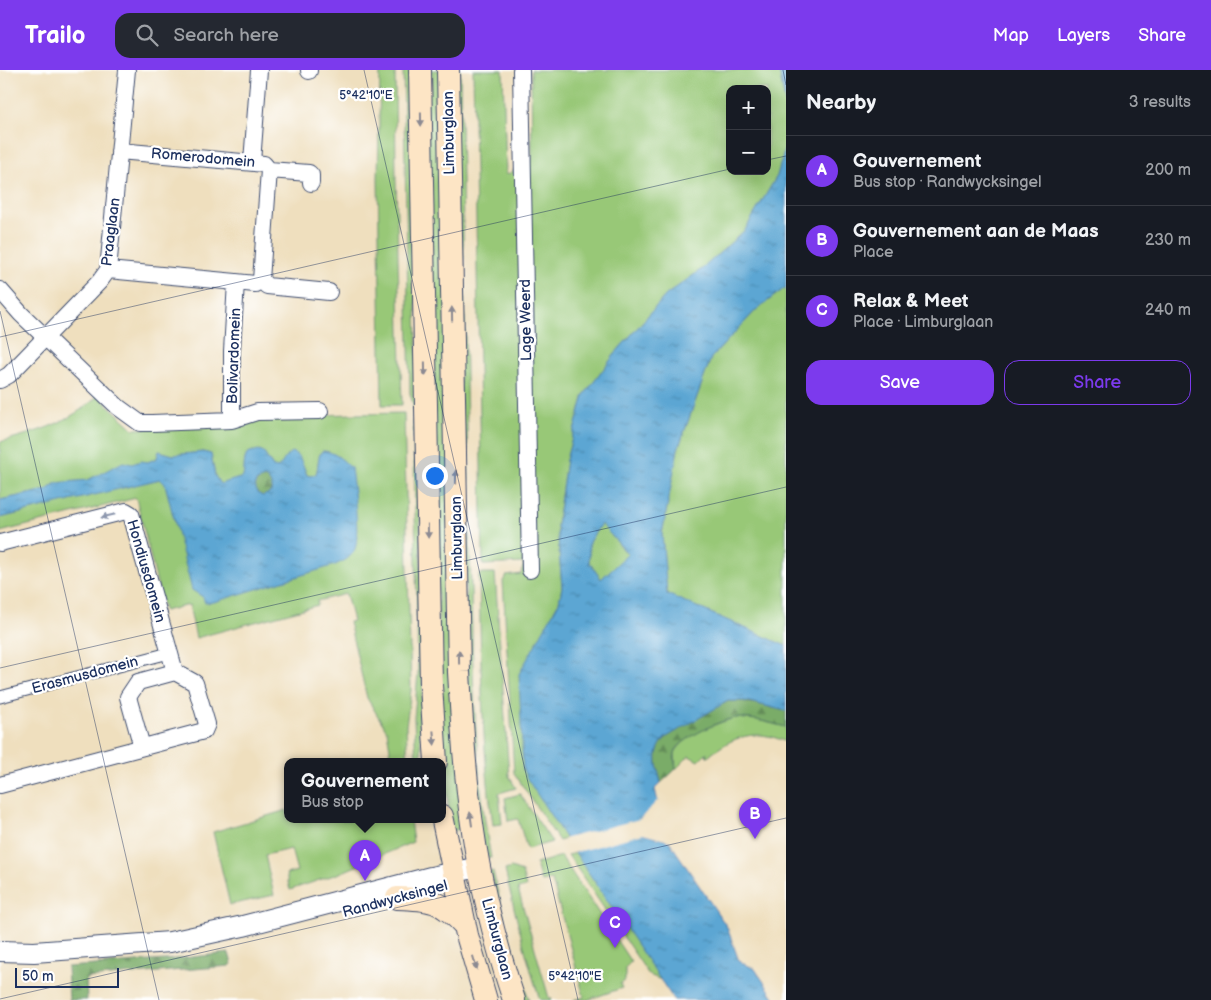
<!DOCTYPE html>
<html lang="en">
<head>
<meta charset="utf-8">
<style>
  :root { --surface:#171b24; --page:#242831; --text:#f1f3f6; --muted:#9ea1a6; --line:#363941; --accent:#7c3aed }
  body { margin:0; font-family:"Balsamiq Sans",sans-serif; background:var(--page); color:var(--text) }
  .controls { position:absolute; right:15px; top:15px; display:grid; overflow:hidden; border-radius:10px; box-shadow:0 5px 20px #0002 }
  .controls button { width:45px; height:45px; display:grid; place-items:center; padding:0; border:0; border-bottom:1px solid var(--line); background:var(--surface); color:var(--text); font:25px sans-serif }
  .scale { position:absolute; left:15px; bottom:12px; width:104px; box-sizing:border-box; padding-left:5px; border:2px solid #1b2f5e; border-top:0; font-size:14px; line-height:18px; white-space:nowrap; color:#1b2f5e; -webkit-text-stroke:4px #fff; paint-order:stroke }
  .you { position:absolute; left:434px; top:405px; width:18px; height:18px; margin:-12px; border:4px solid #fff; border-radius:50%; background:#1a73e8; box-shadow:0 0 0 8px #1a73e833 }
  .badge { display:grid; place-items:center; width:32px; height:32px; border-radius:50%; background:var(--accent); color:#fff; font-size:16px; font-weight:700 }
  .pin { position:absolute; translate:-50% -41px; filter:drop-shadow(0 1px 2px #0008) }
  .pin::after { content:''; position:absolute; top:26px; width:18px; height:15px; background:inherit; clip-path:polygon(0 0,100% 0,50% 100%) }
  .popup { position:absolute; left:284px; top:688px; width:162px; height:65px; box-sizing:border-box; display:grid; place-content:center; border-radius:10px; background:var(--surface); filter:drop-shadow(0 1px 4px #0005); font-size:16px; white-space:nowrap; color:var(--muted) }
  .popup b { font-size:19px; color:var(--text) }
  .popup::after { content:''; position:absolute; left:50%; top:100%; margin-left:-10px; border:10px solid transparent; border-top-color:var(--surface) }
  .list { margin:0; padding:0; list-style:none }
  h2 { display:flex; justify-content:space-between; align-items:center; height:65px; margin:0; padding:0 20px; font-size:21px }
  h2 small { font-size:16px; font-weight:400; color:var(--muted) }
  .list li { display:grid; grid-template-columns:32px 1fr auto; gap:15px; align-items:center; box-sizing:border-box; height:70px; padding:0 20px; border-top:1px solid var(--line) }
  .list b { display:block; font-size:19px; white-space:nowrap }
  .list p { margin:0; font-size:16px; white-space:nowrap; color:var(--muted) }
  .list em { font-size:16px; font-style:normal; color:var(--muted) }
  .actions { display:flex; gap:10px; padding:15px 20px }
  .actions a { flex:1; padding:11px 0; border:1px solid var(--accent); border-radius:15px; text-align:center; font-size:18px; color:var(--accent) }
  .actions .main { background:var(--accent); color:#fff }
  .icon { flex:none; width:28px; height:28px; fill:none; stroke:currentColor; stroke-width:2; stroke-linecap:round; stroke-linejoin:round }
  .map { position:relative; flex:none; width:786px; height:930px; overflow:hidden }
  header { display:flex; align-items:center; gap:30px; box-sizing:border-box; height:70px; padding:0 25px; background:var(--accent); color:#fff }
  header strong { font-size:24px }
  nav { display:flex; gap:28px; margin-inline-start:auto; font-size:18px }
  .search { width:350px; height:45px; background:var(--page); display:flex; align-items:center; gap:12px; box-sizing:border-box; padding:0 18px; border-radius:15px; color:var(--muted); font-size:19px }
  main { display:flex }
  aside { flex:1; background:var(--surface) }
  .map>svg:first-child { display:block }
  .green { fill:#98c877; stroke:#5a7c6a; fill-rule:evenodd }
  .forest { fill:url(#forest-firs); stroke:#4a6e63 }
  .water { fill:url(#water-ripples); stroke:#3b6a98; fill-rule:evenodd }
  .pier { fill:#efdfbe }
  .lines { fill:none; stroke-linecap:round; stroke-linejoin:round }
  .pedestrian-casing { stroke:#3b496c; stroke-width:13 }
  .minor-casing { stroke:#3b496c; stroke-width:18 }
  .tertiary-casing { stroke:#3b496c; stroke-width:22 }
  .secondary-casing { stroke:#3b496c; stroke-width:24 }
  .pedestrian { stroke:#fff; stroke-width:11 }
  .minor { stroke:#fff; stroke-width:16 }
  .tertiary { stroke:#fff; stroke-width:20 }
  .secondary { stroke:#fde5c5; stroke-width:22 }
  .oneway { fill:#8c8a92 }
  .oneway2 { fill:#8d97ae }
  .ticks { fill:none; stroke:#1b2f5e; stroke-width:1; stroke-opacity:0.45 }
  .labels { text-anchor:middle; dominant-baseline:central; stroke-width:4.5; stroke-linejoin:round; paint-order:stroke }
  .street-label { font-size:15px; fill:#1b2f5e; stroke:#fff }
  .ticks-label { font-size:12px; text-anchor:middle; fill:#1b2f5e; stroke:#fff; stroke-width:4.5; stroke-linejoin:round; paint-order:stroke }
</style>
</head>
<body>
<header>
<strong>Trailo</strong>
<div class="search"><svg class="icon" aria-label="search" viewBox="0 0 24 24"><circle cx="10" cy="10" r="6"/><path d="M15 15l6 6"/></svg>Search here</div>
<nav><a>Map</a><a>Layers</a><a>Share</a></nav>
</header>
<main>
<div class="map">
<svg width="786" height="930" viewBox="0 0 786 930">
  <defs>
    <pattern id="forest-firs" width="22" height="20" patternUnits="userSpaceOnUse" patternTransform="scale(1.25)"><rect width="22" height="20" fill="#7aac68"/><path d="M5 1l3.5 6h-7zM16 11l3.5 6h-7z" fill="#638c59"/></pattern>
    <pattern id="water-ripples" width="26" height="14" patternUnits="userSpaceOnUse" patternTransform="scale(1.25)"><rect width="26" height="14" fill="#5ba6d3"/><path d="M2 4q2-2 4 0t4 0M15 11q2-2 4 0t4 0" fill="none" stroke="#4a88ae"/></pattern>
  </defs>
  <rect width="100%" height="100%" fill="#fff"/>
  <filter id="ink" filterUnits="userSpaceOnUse"><feTurbulence type="fractalNoise" baseFrequency=".02" numOctaves="2"/><feDisplacementMap in="SourceGraphic" scale="10" xChannelSelector="R" yChannelSelector="G"/><feConvolveMatrix kernelMatrix="1 2 1 2 8 2 1 2 1" color-interpolation-filters="sRGB"/></filter>
  <filter id="wash" filterUnits="userSpaceOnUse"><feTurbulence type="fractalNoise" baseFrequency=".0096" numOctaves="4" result="noise"/><feDisplacementMap in="SourceGraphic" scale="20" xChannelSelector="R" yChannelSelector="G"/><feGaussianBlur stdDeviation="1.12" result="paint"/><feColorMatrix in="noise" values="0 0 0 0 0 0 0 0 0 0 0 0 0 0 0 0 0 1.4 0 .05"/><feComposite in="paint" operator="in"/></filter>
  <g filter="url(#wash)">
    <rect width="100%" height="100%" fill="#efdfbe"/>
    <!-- green -->
    <path class="green" d="M380,0H395L396,110L402,335H382L378,109Z
      M403,0H412L423,618L419,648L422,692H416L414,648L418,603L413,334L410,324Z
      M426,0H444L466,758L451,761L441,668Z
      M452,0H460C463,160 466,320 470,480C473,583 472,686 491,788H487L471,725Z
      M473,0H503L506,105L532,90L531,0H779L786,37V74L777,106L745,160L702,199L666,225L618,280L584,325L566,390L557,456L562,517L559,532L544,561L523,700L566,769L559,771L514,703L503,511L506,506L521,504L524,493L483,495ZM730,19H767V101H730Z
      M786,217V576L667,524L662,464L678,379L711,288L756,240Z
      M98,326L134,359L239,356L261,346L404,343L411,620L406,656L408,692H387L390,679L387,661L367,628L349,552L353,551L346,524L317,531L318,535L196,568L189,535L164,541L136,428L0,462V448L136,414L97,405L88,410L56,413L47,420L0,430V372C39,361 67,354 98,326ZM159,381L173,385L203,382L211,384L215,406L220,415L243,408C246,393 240,377 263,382L273,397L278,398L285,391L287,385L305,401L307,405L310,406L316,404C319,396 317,387 322,381C334,381 342,390 351,398L357,468L203,527L195,521L165,413L160,409L147,412L142,392H148L157,388Z
      M601,453L628,485L601,509L589,492V472Z
      M483,503H495L509,706L516,718L499,723L502,754L493,755C481,672 481,589 479,505Z
      M735,648L757,650L786,657V672C756,658 732,666 708,687L706,685L707,682L698,691L689,686L676,699L675,683C683,666 717,653 735,648Z
      M520,724L552,772L527,779L518,749L508,751L505,728Z
      M287,740L288,750H410L413,772L340,803L290,820L286,804L297,801L291,779L265,785L274,825L230,835L213,762Z
      M576,783L661,910L649,905L568,785Z
      M561,786L631,892L625,898V911L620,914L622,918L587,930H574L584,927L552,810L541,812L536,794Z
      M511,798L522,802L526,817L518,819L549,928H551L552,930H540C526,887 515,844 505,800Z
      M493,801L507,861L529,930H518L490,802Z"/>
    <!-- forest -->
    <path class="forest" d="M255 417a9 9 0 1 1 18 0a9 9 0 1 1-18 0Z
      M728,631H745L786,641V657C770,653 753,648 736,648C722,649 683,668 676,680C673,686 675,693 676,699L661,713C659,702 654,690 658,679C662,663 712,640 728,631Z
      M229,883L232,894L230,896L86,908L87,930H69L67,897L165,890Z"/>
    <!-- water -->
    <path class="water" d="M779,0H786V37Z
      M786,74V217L756,240L711,288L678,379L662,464L667,524L786,576V641L745,631H728L665,668C652,684 657,695 661,713L655,719L658,732L640,749L643,764L669,771L727,857L739,891L755,899L776,930H674L566,769L526,707L523,700L519,604L559,532L562,517L557,456L566,390L584,325L618,280L666,225L702,199L745,160L777,106ZM601,454L628,484L601,509L589,492V472Z
      M159,381L173,385L203,382L211,384L215,406L220,414L243,407C246,394 240,377 263,382L273,397L278,398C283,393 285,386 291,382C301,384 303,396 307,405L310,406L316,404C319,396 317,387 322,381C334,381 343,390 351,398C353,414 361,469 354,481C349,489 344,491 335,495L214,532L205,533L203,527L192,520L165,414L160,409L0,448V430L47,420L56,413L88,410L123,392L132,394L141,391L148,392L157,388ZM264,408L268,409L272,416L271,422L263,426L257,423L255,414L257,411Z"/>
    <!-- pier -->
    <path class="pier" d="M658,730L659,734L643,750L645,762L669,769V771L643,764L573,783L563,769L640,749Z"/>
  </g>
  <g filter="url(#ink)">
    <g class="lines">
      <defs>
        <path id="pedestrian" d="M0,627L169,583"/>
        <path id="minor" d="M521,0L530,500
          M309,1V0
          M252,92L259,0
          M269,100L309,103L311,105V113
          M108,200L236,212L255,214L261,210L269,100L264,94L119,81
          M261,210L267,216L329,222
          M0,220L21,244L118,337L140,353H152L232,350V281L236,212
          M0,310L9,305L100,211L108,200L127,0
          M232,350L257,342L320,341
          M0,473L126,441L131,444L175,602
          M0,715L204,661L207,654L195,613L175,602L138,612L128,627L142,677"/>
        <path id="tertiary" d="M0,881L34,882L170,872L243,856L431,807L479,797"/>
        <path id="secondary" d="M420,0L431,615L436,692
          M448,0L459,602C462,655 465,708 473,761C481,818 496,875 514,930
          M442,746L467,865L486,930
          M397,828C431,829 441,830 465,856"/>
      </defs>
      <!-- pedestrian casing -->
      <use href="#pedestrian" class="pedestrian-casing"/>
      <!-- minor casing -->
      <use href="#minor" class="minor-casing"/>
      <!-- tertiary casing -->
      <use href="#tertiary" class="tertiary-casing"/>
      <!-- secondary casing -->
      <use href="#secondary" class="secondary-casing"/>
      <!-- pedestrian -->
      <use href="#pedestrian" class="pedestrian"/>
      <!-- minor -->
      <use href="#minor" class="minor"/>
      <!-- tertiary -->
      <use href="#tertiary" class="tertiary"/>
      <!-- secondary -->
      <use href="#secondary" class="secondary"/>
    </g>
    <!-- one-way arrows -->
    <defs><path id="oneway-solid" d="M-6-.8H1V-3.2L6.5 0L1 3.2V.8H-6Z" transform="scale(1.25)"/></defs>
    <g class="oneway">
      <use href="#oneway-solid" transform="translate(421 49) rotate(89)"/>
      <use href="#oneway-solid" transform="translate(452 244) rotate(-91)"/>
      <use href="#oneway-solid" transform="translate(425 299) rotate(89)"/>
      <use href="#oneway-solid" transform="translate(456 407) rotate(-91)"/>
      <use href="#oneway-solid" transform="translate(428 461) rotate(89)"/>
      <use href="#oneway-solid" transform="translate(459 587) rotate(-91)"/>
      <use href="#oneway-solid" transform="translate(434 668) rotate(85)"/>
      <use href="#oneway-solid" transform="translate(471 749) rotate(-98)"/>
      <use href="#oneway-solid" transform="translate(475 893) rotate(74)"/>
    </g>
    <use class="oneway2" href="#oneway-solid" transform="translate(108 446) rotate(166)"/>
  </g>
  <!-- ticks -->
  <path class="ticks" d="M364,0L578,930M783,0L786,15M767,90L786,86M0,241L159,930M0,267L730,99M0,598L786,417M0,929L786,748"/>
  <g class="labels">
    <!-- street labels -->
    <g class="street-label">
      <text transform="translate(449 63) rotate(-91)">Limburglaan</text>
      <text transform="translate(203 88) rotate(5)">Romerodomein</text>
      <text transform="translate(111 162) rotate(-83)">Praaglaan</text>
      <text transform="translate(526 250) rotate(-91)">Lage Weerd</text>
      <text transform="translate(234 286) rotate(-88)">Bolivardomein</text>
      <text transform="translate(457 468) rotate(-91)">Limburglaan</text>
      <text transform="translate(146 501) rotate(74)">Hondiusdomein</text>
      <text transform="translate(85 605) rotate(-15)">Erasmusdomein</text>
      <text transform="translate(395 829) rotate(-15)">Randwycksingel</text>
      <text transform="translate(497 869) rotate(75)">Limburglaan</text>
    </g>
  </g>
  <g class="ticks-label">
    <text x="366" y="29">5°42'10"E</text>
    <text x="575" y="910">5°42'10"E</text>
  </g>
</svg>
<div class="controls">
<button>+</button>
<button>−</button>
</div>
<div class="scale">50 m</div>
<div class="you"></div>
<div class="pin badge" style="left:365px;top:811px">A</div>
<div class="popup"><b>Gouvernement</b>Bus stop</div>
<div class="pin badge" style="left:755px;top:769px">B</div>
<div class="pin badge" style="left:615px;top:878px">C</div>
</div>
<aside>
<h2>Nearby<small>3 results</small></h2>
<ul class="list">
<li><span class="badge">A</span><div><b>Gouvernement</b><p>Bus stop · Randwycksingel</p></div><em>200 m</em></li>
<li><span class="badge">B</span><div><b>Gouvernement aan de Maas</b><p>Place</p></div><em>230 m</em></li>
<li><span class="badge">C</span><div><b>Relax &amp; Meet</b><p>Place · Limburglaan</p></div><em>240 m</em></li>
</ul>
<div class="actions"><a class="main">Save</a><a>Share</a></div>
</aside>
</main>
</body>
</html>
